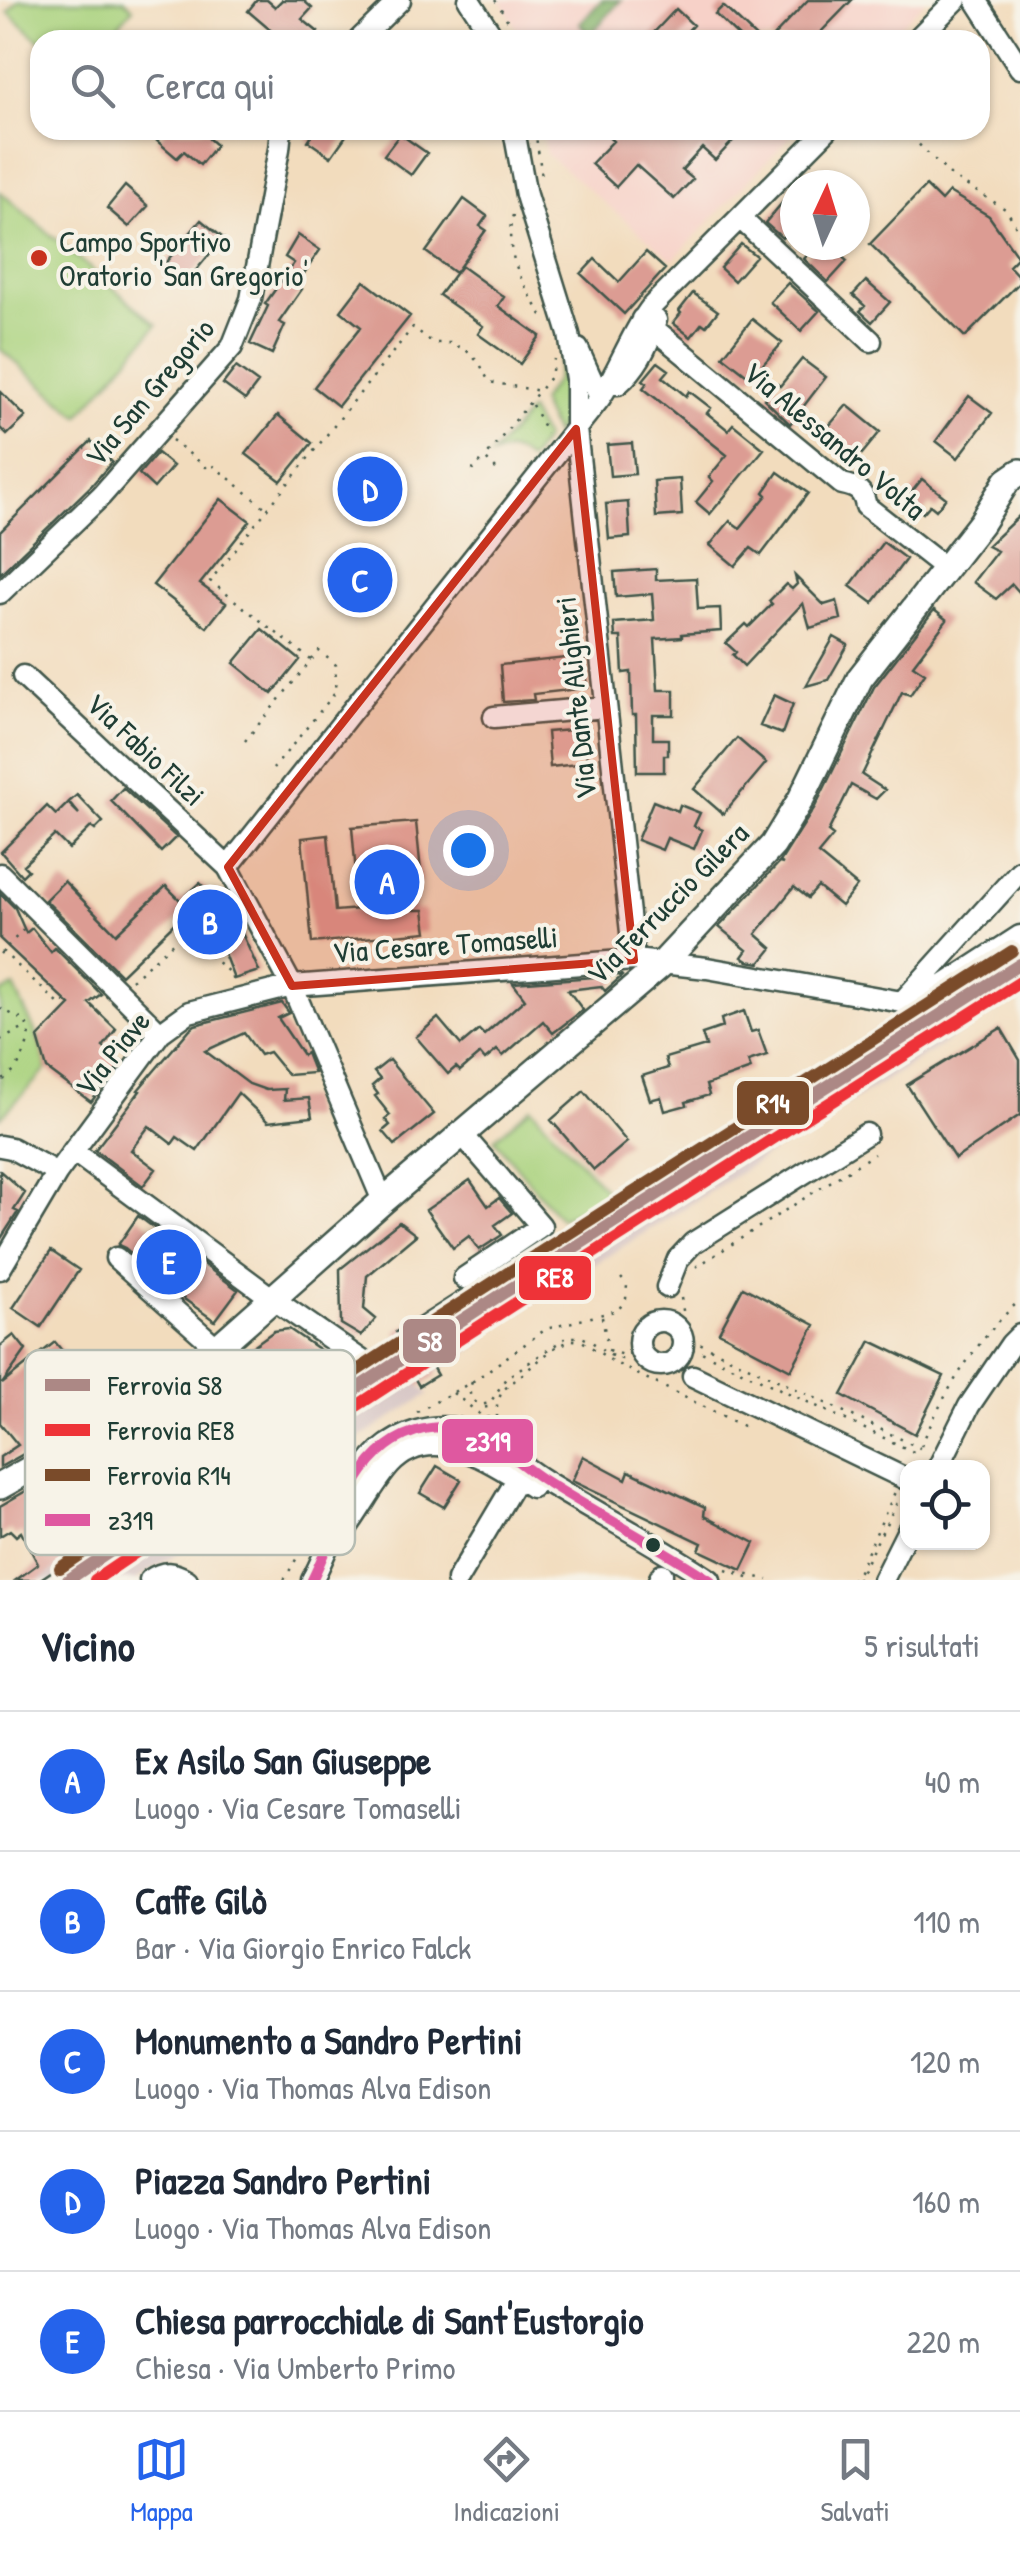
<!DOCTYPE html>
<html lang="it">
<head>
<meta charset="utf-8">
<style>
  :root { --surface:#fff; --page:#f6f6f7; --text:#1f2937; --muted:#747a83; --line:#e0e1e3; --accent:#2563eb }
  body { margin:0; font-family:"Patrick Hand",sans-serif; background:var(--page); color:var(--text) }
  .controls { position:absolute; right:30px; bottom:30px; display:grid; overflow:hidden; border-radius:20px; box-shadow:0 2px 8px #0004 }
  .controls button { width:90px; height:90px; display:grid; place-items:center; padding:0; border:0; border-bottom:2px solid var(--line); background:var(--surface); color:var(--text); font:50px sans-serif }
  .compass { position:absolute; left:780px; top:170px; width:90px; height:90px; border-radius:50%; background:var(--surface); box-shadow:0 2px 8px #0004; rotate:4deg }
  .you { position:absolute; left:468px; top:850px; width:35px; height:35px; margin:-25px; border:8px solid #fff; border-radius:50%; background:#1a73e8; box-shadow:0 0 0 15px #1a73e833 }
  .badge { display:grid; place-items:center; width:65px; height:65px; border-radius:50%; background:var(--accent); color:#fff; font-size:32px; font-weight:700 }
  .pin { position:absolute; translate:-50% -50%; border:5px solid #fff; box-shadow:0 2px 10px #0006 }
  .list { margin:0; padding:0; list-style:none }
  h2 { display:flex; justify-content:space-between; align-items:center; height:130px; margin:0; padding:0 40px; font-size:42px }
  h2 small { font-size:32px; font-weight:400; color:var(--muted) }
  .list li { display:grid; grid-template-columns:65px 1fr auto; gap:30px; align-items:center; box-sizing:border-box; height:140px; padding:0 40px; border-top:2px solid var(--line) }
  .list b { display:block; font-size:38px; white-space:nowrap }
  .list p { margin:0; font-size:32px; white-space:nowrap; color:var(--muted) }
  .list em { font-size:32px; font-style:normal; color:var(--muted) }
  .icon { flex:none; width:55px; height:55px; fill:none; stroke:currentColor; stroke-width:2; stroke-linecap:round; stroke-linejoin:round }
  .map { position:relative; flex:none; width:1020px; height:1580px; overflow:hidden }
  .search { position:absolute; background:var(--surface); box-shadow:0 2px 8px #0004; left:30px; right:30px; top:30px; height:110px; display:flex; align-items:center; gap:25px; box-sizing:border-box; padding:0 35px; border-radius:30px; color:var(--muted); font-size:38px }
  .sheet { height:830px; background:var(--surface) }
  nav { display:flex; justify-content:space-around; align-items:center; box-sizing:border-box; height:140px; border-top:2px solid var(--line); background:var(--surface); font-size:28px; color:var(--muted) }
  nav a { display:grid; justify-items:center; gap:5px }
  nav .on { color:var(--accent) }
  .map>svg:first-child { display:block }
  .built { fill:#f7d1c8 }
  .industrial { fill:#d2bfc0 }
  .green { fill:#a9d27d; stroke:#648858; stroke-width:2.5 }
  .forest { fill:#86b46c; stroke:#527850; stroke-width:2.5 }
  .water { fill:#7bb1e9; stroke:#4d778e; stroke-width:2.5 }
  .building { fill:#dc9c93 }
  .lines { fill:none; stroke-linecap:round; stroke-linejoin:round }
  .minor-casing { stroke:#3f5549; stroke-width:25 }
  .major-casing { stroke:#3f5549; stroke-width:30 }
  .path { stroke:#3f5549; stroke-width:2.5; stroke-dasharray:2.5 8; stroke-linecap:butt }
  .minor { stroke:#fff; stroke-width:20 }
  .major { stroke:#fff; stroke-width:25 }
  .bus-1-casing { stroke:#f7f3e8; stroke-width:18 }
  .bus-1 { stroke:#df58a0; stroke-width:10 }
  .rail-1-casing { stroke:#f7f3e8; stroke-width:20 }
  .rail-2-casing { stroke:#f7f3e8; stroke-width:20 }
  .rail-3-casing { stroke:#f7f3e8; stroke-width:20 }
  .rail-1 { stroke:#ac8885; stroke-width:12 }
  .rail-2 { stroke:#ee3338; stroke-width:12 }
  .rail-3 { stroke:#7a4b2a; stroke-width:12 }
  .marked { fill:#c8321e; fill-opacity:0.2; stroke:#c8321e; stroke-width:8; stroke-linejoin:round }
  .poi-dot { fill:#c8321e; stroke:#f7f3e8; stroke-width:4 }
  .bus-dot { fill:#1f3d34; stroke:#f7f3e8; stroke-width:4 }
  .labels { text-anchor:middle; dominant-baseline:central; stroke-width:8; stroke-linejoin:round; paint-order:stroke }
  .poi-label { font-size:30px; fill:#1f3d34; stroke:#f7f3e8; text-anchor:start }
  .street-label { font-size:30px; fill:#1f3d34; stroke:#f7f3e8 }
  .key { fill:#f7f3e8; stroke:#b6bcb2; stroke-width:2.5 }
  .key-label { font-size:28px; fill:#1f3d34 }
  .line-badge { stroke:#f7f3e8; stroke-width:4 }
  .badge-label { font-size:28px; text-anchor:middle; font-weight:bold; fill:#fff }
</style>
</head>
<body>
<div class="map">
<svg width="1020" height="1580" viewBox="0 0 1020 1580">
  <rect width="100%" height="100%" fill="#f7f3e8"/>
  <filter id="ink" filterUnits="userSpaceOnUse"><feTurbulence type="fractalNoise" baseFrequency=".01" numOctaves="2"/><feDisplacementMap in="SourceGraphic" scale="20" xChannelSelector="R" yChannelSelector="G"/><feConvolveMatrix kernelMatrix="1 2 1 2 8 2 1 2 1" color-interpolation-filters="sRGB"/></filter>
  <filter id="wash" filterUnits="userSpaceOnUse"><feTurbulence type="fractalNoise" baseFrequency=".0048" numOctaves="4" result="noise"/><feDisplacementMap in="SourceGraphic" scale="40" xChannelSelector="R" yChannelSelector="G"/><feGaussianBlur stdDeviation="2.25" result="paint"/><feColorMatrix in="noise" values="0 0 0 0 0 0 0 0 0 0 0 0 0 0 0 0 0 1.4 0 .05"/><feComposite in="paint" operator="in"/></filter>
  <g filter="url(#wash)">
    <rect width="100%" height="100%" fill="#f2dcbd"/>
    <!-- built -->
    <path class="built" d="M501,0H926L886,40H522Z
      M542,130H797L673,260L546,154Z"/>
    <!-- industrial -->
    <path class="industrial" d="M1020,948V995L478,1338L481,1344L436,1372L437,1375L420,1386L429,1394L136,1580H39L264,1428L269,1432L382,1356Z"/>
    <!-- green -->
    <path class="green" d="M19,0H124L133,8L105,40L40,41L8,12Z
      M0,192L157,325L79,416L0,349Z
      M560,361C565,385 570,414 555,435L540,402L556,380Z
      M529,411L545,439L529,461C517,449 508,449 492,455Z
      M14,987L38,1038L47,1069L0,1118V993Z
      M531,1107L610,1195L560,1219L494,1139Z"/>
    <!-- forest -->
    <path class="forest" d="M602,0H621L589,36L580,23Z"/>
    <!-- water -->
    <path class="water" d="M364 490a16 16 0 1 1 32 0a16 16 0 1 1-32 0Z"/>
    <g id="blocks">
      <!-- building -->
      <path class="building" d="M257,0H267L275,7L282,0H303L312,8L302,19L318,32L311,40H282L248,11Z
        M808,0H852L813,40H770Z
        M723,6L759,40H742L715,14Z
        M676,9L693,25L679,40H647Z
        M167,130H217L209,139L216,145L200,165L184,151L177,158L157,141Z
        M315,130H350L331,157L308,141Z
        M601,130H743L715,160L702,148L682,170L693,179L674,199L636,165L616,187L591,164L613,141Z
        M400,134L427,153L411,175L384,155Z
        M125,186L148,206L129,227L107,208Z
        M926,186L941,201L949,192L989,216L1018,257L1009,266L1020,278V282L965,337L870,244Z
        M795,188V223L782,238L765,223Z
        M464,199L487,216L480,226L486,230L455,273L426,252Z
        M201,220L223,238L188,280L166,262Z
        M298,235L320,250L296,285L302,289L279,322L285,325L272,354L250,344L268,306L265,304L294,263L285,257Z
        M741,244L756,256L734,281L720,268Z
        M816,245H829L847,261L828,282L804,259Z
        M646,252L665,269L624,314L581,274L595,259L619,282Z
        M461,266L504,297L498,306L540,336L520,364L478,334L483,326L439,295Z
        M364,281L410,316L338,406L314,387L361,327L341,311Z
        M866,281L890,302L872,322L860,311L865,306L853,295Z
        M788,283L819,311L801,331L770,302Z
        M693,293L718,311L706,326L702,323L691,337L673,323L681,313L679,311Z
        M752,319L782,343L751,378L723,356Z
        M802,359L826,377L790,424L764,399L777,384L780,386Z
        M658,362L669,370L663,377L686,396L689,391L711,408L707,413L728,430L733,424L764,449L710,514L696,502L713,481L709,477L727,455L643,388L647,383L643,380Z
        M236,367L258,383L245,400L223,384Z
        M0,391L26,417L7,435L0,428Z
        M969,396L992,413L958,458L936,441Z
        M847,405L880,432L862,454L859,451L854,456L828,432L831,429L828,427Z
        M278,415L312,443L281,481L246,454Z
        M91,441L112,462L91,486L0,574V532Z
        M632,443L635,474L610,476L607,445Z
        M157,453L173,466L154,488L139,474Z
        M778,472L808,493L761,555L751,548L735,566L710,545L730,521L740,528L767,495L764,492Z
        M680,479L682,515L656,517L654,481Z
        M922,479L946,498L936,510L930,505L923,513L906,499Z
        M221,499L250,521L200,584L226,603L207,627L153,585Z
        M628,502L630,537L609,539L606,504Z
        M1020,515V593L1012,584L996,599L973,582L997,551L987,546Z
        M883,542L906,559L873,603L850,586Z
        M656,569V580L696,578L698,609L720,608L721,631L682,634V637L655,639L658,690H674V715H653V739H668V755H664V772H637L636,715H632L631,672L623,673L621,637H615L614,623L654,620L652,594L616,597L614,572Z
        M795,576L824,605L837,601L841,619L810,628L803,603L744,666L733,655L736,652L726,643L746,624L749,627L772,604L769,601L786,584L792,589L797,584Z
        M934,610L947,620L913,665L925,673L910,695L902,692L862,775L885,790L876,799L851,785L828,832L833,836L818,854L857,886L841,906L818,887L808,898L794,887L756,934L772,948L760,963L748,961L742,957L747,950L719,927L779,863L783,864L780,862L815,807L874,687Z
        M262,629L300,660L272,694L234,663Z
        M834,637L848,645L828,680L806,686Z
        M584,656L588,688L533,694L534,700L503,702L500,665Z
        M774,695L793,704L782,734L760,726Z
        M583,729L587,763L550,767L547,732Z
        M737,738L766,763L723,814L694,789Z
        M123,788L176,837L161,852L111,801Z
        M77,795L103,822L95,830L91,827L69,849L55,835L23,865L28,870L22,876L1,852L47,806L56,815L68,803L79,814L69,802Z
        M653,801L678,811L680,805L700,813L694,826L702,830L694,849L667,838L662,850L637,840Z
        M416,822L422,882L413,883L415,910H424L427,932L312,943L302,838L328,835L335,911L359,909L352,827Z
        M64,881L116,934L166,886L181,901L200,883L236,920L259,971L234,979L218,938L189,909L121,975L45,900Z
        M0,893L15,908L26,933L32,928L51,952L55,948L101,994L89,1003L116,1029L103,1047L122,1062L91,1102L47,1069L38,1038L70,1005L0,939Z
        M621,975L622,976L605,991L601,986L568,990L583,1010L553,1033L543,1021L503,1056L497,1050L485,1060L480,1054L460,1071L456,1067L448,1074L416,1037L438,1018L461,1045L479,1030L484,1035L525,999L513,983Z
        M282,1003L289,1013L278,1018L303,1055L306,1053L314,1073L288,1075L269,1052L260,1055L244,1033L205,1051L249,1084L266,1090L285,1089L284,1100L309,1098L312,1117L268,1122L238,1093L197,1151L177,1137L172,1144L149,1126L131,1150L156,1169L143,1186L95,1150L140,1091L138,1090L190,1029L195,1025Z
        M744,1011L751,1032L758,1030L767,1055L748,1061L751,1069L706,1085L709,1095L686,1102L687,1105L665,1111L661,1097L650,1100L642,1076L668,1068L665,1058L706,1046L702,1034L723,1027L721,1019Z
        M1001,1028L1020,1060V1115L955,1159L907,1085Z
        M389,1060L434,1114L395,1145L383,1131L390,1125L385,1119L390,1115L375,1096L378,1094L372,1086L380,1079L374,1072Z
        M584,1091L627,1142L594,1170L551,1120Z
        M0,1171L25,1193L14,1210L18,1212L0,1240Z
        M470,1180L488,1206L499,1198L512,1213L495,1225L502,1235L479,1250L469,1236L453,1248L426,1210Z
        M138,1216L238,1290L215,1321L177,1294L125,1248L118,1245Z
        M399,1222L416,1235L367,1276L364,1309L376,1319L361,1336L341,1324L340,1269Z
        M549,1237L554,1246L403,1343L396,1332L460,1291L472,1289Z
        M51,1251L79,1270L41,1327L13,1308Z
        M743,1287L815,1325L791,1370L719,1332Z
        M289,1329L324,1353L259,1411L224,1367L274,1331Z
        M14,1335L26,1350L2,1384L55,1342L91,1386L56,1415L68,1429L0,1467V1457L18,1445L0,1423V1346Z
        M871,1341L944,1376L915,1434L842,1395Z
        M430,1363L437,1375L419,1386L412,1374Z
        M207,1379L231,1416L160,1463L156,1458L104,1492L121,1524L39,1580H16L38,1564L21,1532L16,1536L10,1530L0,1536V1506L85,1457L92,1469L114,1454L112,1450L139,1432L136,1426Z
        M583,1456L626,1479L629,1471L705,1507L704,1516L755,1543L742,1570L699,1550L702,1543L572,1481Z
        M437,1466L461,1480L444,1507L420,1493Z"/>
    </g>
  </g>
  <g filter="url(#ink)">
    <use href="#blocks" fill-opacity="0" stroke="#3f5549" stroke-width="2.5"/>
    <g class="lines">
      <defs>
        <path id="minor" d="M469,0L495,40
          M976,0L1020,68
          M359,40L400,0
          M916,40L956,0
          M514,130L526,195L569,334L576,379V429L634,960
          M740,218L871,341
          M642,319L842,484C857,487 863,491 866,506L945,568
          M578,349L600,398
          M618,384C637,368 649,344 656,320
          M0,593L101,496L232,347L251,299L279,149L281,130
          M23,676L228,867L292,986L383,1201
          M494,717L606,707
          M228,867L600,398C620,368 631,333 653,305L827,130
          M0,874L160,1033
          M903,1001L1020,871
          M462,1134L541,1226L464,1278
          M0,1146L11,1148L57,1173
          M73,1151L273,1299L364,1362
          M116,1258L217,1348
          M0,1269L57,1173L160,1033L189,1012L292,986L634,960L707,968L902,1002L932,993L1020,936
          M667,1287L678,1259L693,1243L866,1134
          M639 1343a22 22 0 1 1 44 0a22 22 0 1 1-44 0Z
          M693,1376L908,1480
          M938,1468L969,1406L1011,1344L1020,1335
          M345,1530C361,1509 373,1484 390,1465C433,1419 491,1463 532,1487
          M150,1580C164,1570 173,1572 187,1580
          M312,1580C335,1539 345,1484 380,1451C400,1433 432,1423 459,1429C491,1437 517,1464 545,1481C599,1514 656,1544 710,1580
          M457,1580L523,1469
          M659,1580L662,1574
          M883,1580L908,1530"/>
        <path id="major" d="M0,1486L75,1444L217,1348L383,1201L662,964L773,845L801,799L860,678L981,523L1007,481L1020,472"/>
      </defs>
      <!-- minor casing -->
      <use href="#minor" class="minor-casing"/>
      <!-- major casing -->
      <use href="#major" class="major-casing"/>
      <!-- path -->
      <path class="path" d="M495,0L505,15L516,40
        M535,130L542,177
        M904,130L951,176L1007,210L1020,234
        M513,215C502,252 525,288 544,318
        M532,405L547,433
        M172,440L206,467L210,463L266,508
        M472,469L474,470L484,458
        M496,469L485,458L551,376L554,359
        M311,660L210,581L413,327L433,343H450L466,350L480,364L489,382L540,391
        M245,741L319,651L336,665L335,693L273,769
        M185,931L195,915
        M2,951L60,1005L66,1001
        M0,954L27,926
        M131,980L184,933L231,974L233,983
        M0,1008L25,1021L30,1033C26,1051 19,1074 0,1081
        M0,1040L27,1027
        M696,1267L874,1154
        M681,1298L686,1329L695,1348
        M602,1317L608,1348
        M691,1339L920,1448
        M608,1350L623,1355L636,1353
        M472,1382C468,1393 469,1400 481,1405L490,1403L506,1378L567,1337H581L589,1340L610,1355L622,1359L695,1349L918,1454
        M453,1393L486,1419
        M486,1406L489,1423
        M417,1412L472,1382L546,1329L618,1310L626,1299L627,1285L616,1272
        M497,1428V1404L502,1391L554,1348L572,1340L582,1341L615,1363L743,1426L748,1425
        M921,1446C945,1390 975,1342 1020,1300
        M726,1570L753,1580
        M737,1572L768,1580
        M284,1580L315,1527
        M852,1580L859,1571L895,1492
        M857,1580L900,1497"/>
      <!-- minor -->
      <use href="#minor" class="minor"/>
      <!-- major -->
      <use href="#major" class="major"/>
      <defs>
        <path id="bus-1" d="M312,1580C333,1538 344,1486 379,1453C398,1434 429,1423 456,1429C491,1435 518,1464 547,1482C601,1516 657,1545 710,1580"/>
      </defs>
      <!-- bus-1 casing -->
      <use href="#bus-1" class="bus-1-casing"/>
      <!-- bus-1 -->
      <use href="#bus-1" class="bus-1"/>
      <defs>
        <path id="rail-1" d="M68,1580C381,1368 701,1167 1020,964"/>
        <path id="rail-2" d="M95,1580C399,1374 710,1179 1020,982"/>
        <path id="rail-3" d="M60,1568C373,1355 693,1155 1012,951"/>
      </defs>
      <!-- rail-1 casing -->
      <use href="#rail-1" class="rail-1-casing"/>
      <!-- rail-2 casing -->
      <use href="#rail-2" class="rail-2-casing"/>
      <!-- rail-3 casing -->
      <use href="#rail-3" class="rail-3-casing"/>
      <!-- rail-1 -->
      <use href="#rail-1" class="rail-1"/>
      <!-- rail-2 -->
      <use href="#rail-2" class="rail-2"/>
      <!-- rail-3 -->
      <use href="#rail-3" class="rail-3"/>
    </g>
  </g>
  <!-- marked area -->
  <path class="marked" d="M576,429L634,960L292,986L228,867Z"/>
  <!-- markers -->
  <circle class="poi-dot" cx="39" cy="258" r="10"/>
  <circle class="bus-dot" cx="653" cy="1545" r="9"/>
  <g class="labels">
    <!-- poi labels -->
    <g class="poi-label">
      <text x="59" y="241">Campo Sportivo<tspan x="59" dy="34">Oratorio 'San Gregorio'</tspan></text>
    </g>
    <!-- street labels -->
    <g class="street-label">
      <text transform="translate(149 392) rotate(-50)">Via San Gregorio</text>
      <text transform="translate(835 440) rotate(40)">Via Alessandro Volta</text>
      <text transform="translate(575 698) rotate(-96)">Via Dante Alighieri</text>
      <text transform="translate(146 749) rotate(43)">Via Fabio Filzi</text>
      <text transform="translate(667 903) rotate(-45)">Via Ferruccio Gilera</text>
      <text transform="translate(445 944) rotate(-4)">Via Cesare Tomaselli</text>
      <text transform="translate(112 1053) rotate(-51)">Via Piave</text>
    </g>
  </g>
  <!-- legend -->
  <rect x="25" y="1350" width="330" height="205" rx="15" class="key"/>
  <rect x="45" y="1379" width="45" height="12" fill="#ac8885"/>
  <rect x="45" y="1424" width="45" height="12" fill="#ee3338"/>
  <rect x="45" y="1469" width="45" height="12" fill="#7a4b2a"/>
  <rect x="45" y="1514" width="45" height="12" fill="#df58a0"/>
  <g class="key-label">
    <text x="108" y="1395">Ferrovia S8</text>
    <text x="108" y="1440">Ferrovia RE8</text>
    <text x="108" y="1485">Ferrovia R14</text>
    <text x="108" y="1530">z319</text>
  </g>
  <g class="line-badge">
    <rect x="735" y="1079" width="76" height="48" rx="10" fill="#7a4b2a"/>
    <rect x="517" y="1254" width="76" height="48" rx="10" fill="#ee3338"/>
    <rect x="401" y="1317" width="57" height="48" rx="10" fill="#ac8885"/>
    <rect x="440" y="1417" width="95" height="48" rx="10" fill="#df58a0"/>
  </g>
  <g class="badge-label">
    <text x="773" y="1113">R14</text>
    <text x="555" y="1287">RE8</text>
    <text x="430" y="1351">S8</text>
    <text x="488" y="1451">z319</text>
  </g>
</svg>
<div class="controls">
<button><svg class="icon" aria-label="locate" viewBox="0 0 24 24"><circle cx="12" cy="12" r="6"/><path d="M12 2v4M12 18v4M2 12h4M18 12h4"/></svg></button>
</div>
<svg class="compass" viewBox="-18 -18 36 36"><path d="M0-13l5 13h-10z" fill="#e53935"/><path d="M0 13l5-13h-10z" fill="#747a83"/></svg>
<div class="you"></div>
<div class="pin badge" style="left:387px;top:882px">A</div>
<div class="pin badge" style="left:210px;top:922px">B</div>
<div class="pin badge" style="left:360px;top:580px">C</div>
<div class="pin badge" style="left:370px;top:489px">D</div>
<div class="pin badge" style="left:169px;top:1262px">E</div>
<div class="search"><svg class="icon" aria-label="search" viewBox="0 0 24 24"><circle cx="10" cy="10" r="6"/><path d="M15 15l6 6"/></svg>Cerca qui</div>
</div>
<section class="sheet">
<h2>Vicino<small>5 risultati</small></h2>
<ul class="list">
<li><span class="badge">A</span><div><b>Ex Asilo San Giuseppe</b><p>Luogo · Via Cesare Tomaselli</p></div><em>40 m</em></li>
<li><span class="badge">B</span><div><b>Caffe Gilò</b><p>Bar · Via Giorgio Enrico Falck</p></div><em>110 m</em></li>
<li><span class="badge">C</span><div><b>Monumento a Sandro Pertini</b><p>Luogo · Via Thomas Alva Edison</p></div><em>120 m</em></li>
<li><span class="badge">D</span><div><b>Piazza Sandro Pertini</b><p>Luogo · Via Thomas Alva Edison</p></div><em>160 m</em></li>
<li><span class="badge">E</span><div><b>Chiesa parrocchiale di Sant'Eustorgio</b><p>Chiesa · Via Umberto Primo</p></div><em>220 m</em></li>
</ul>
</section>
<nav>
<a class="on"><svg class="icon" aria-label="map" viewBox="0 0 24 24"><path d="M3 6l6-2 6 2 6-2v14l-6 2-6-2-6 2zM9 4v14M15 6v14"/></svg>Mappa</a>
<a><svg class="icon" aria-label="directions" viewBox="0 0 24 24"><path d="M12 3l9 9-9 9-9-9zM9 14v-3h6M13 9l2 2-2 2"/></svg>Indicazioni</a>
<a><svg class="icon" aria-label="saved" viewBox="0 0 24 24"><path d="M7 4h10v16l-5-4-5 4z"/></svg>Salvati</a>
</nav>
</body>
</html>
